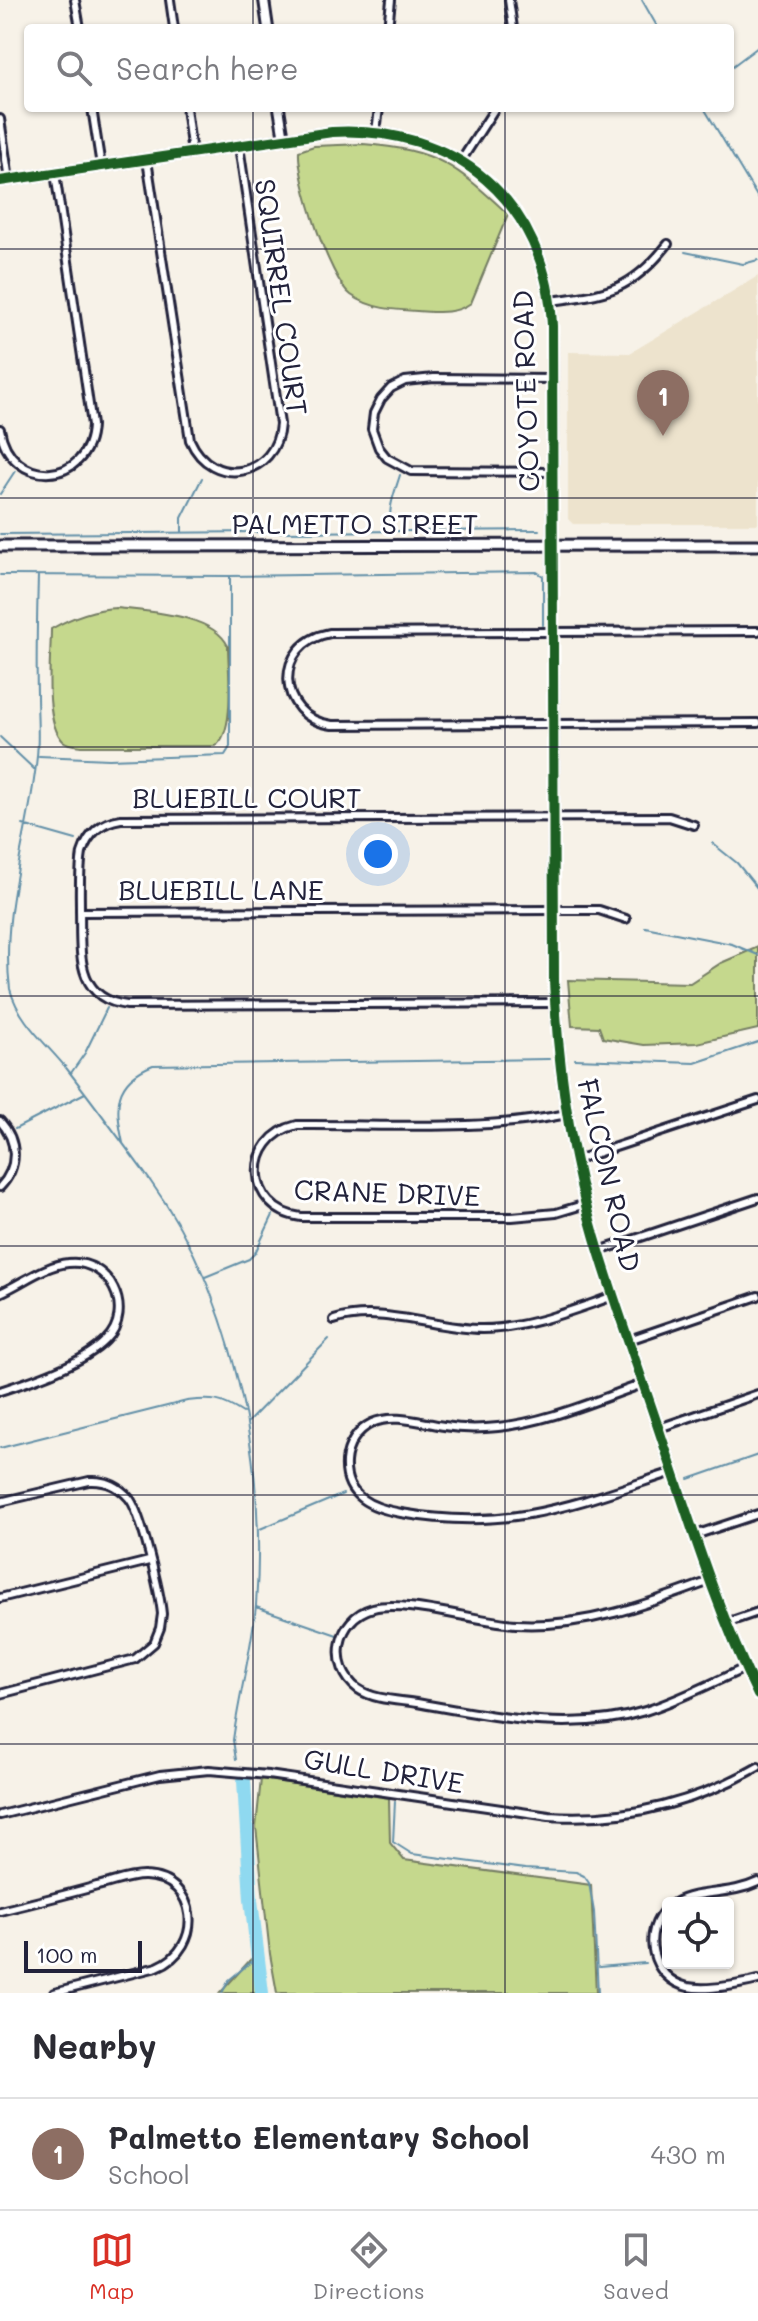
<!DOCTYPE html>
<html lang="en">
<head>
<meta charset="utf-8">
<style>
  :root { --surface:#fff; --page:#f7f7f7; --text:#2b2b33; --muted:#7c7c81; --line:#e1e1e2; --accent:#d93025 }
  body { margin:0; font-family:Mali,sans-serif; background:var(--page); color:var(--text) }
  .controls { position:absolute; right:24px; bottom:24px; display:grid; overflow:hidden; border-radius:8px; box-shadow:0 2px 6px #0004 }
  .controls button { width:72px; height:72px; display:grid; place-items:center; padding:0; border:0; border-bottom:2px solid var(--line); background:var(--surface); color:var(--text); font:40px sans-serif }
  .scale { position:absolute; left:24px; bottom:20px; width:118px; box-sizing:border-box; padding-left:8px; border:4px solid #22223b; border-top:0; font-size:22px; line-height:28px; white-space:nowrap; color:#22223b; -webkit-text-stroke:6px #fff; paint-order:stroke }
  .you { position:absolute; left:378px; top:854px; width:28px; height:28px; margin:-20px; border:6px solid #fff; border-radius:50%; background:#1a73e8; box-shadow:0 0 0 12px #1a73e833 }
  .badge { display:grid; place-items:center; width:52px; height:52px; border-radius:50%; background:var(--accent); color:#fff; font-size:26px; font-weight:700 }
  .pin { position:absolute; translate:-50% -66px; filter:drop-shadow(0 2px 4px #0008) }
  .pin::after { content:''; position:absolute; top:42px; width:28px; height:24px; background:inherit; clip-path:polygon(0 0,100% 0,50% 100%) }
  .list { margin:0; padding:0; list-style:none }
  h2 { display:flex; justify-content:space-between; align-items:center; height:104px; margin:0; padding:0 32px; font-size:34px }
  h2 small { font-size:26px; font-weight:400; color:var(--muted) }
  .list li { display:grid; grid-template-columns:52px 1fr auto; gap:24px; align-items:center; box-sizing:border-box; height:112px; padding:0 32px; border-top:2px solid var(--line) }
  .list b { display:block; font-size:30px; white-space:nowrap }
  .list p { margin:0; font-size:26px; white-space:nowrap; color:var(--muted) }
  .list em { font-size:26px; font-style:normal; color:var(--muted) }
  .icon { flex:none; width:44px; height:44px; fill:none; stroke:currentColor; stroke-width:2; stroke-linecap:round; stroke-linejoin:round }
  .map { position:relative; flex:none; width:758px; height:1993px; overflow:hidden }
  .search { position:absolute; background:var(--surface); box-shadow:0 2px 6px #0004; left:24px; right:24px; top:24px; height:88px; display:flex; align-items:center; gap:20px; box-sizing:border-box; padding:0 28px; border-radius:8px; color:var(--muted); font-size:30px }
  .sheet { height:216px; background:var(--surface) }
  nav { display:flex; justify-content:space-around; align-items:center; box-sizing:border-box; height:112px; border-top:2px solid var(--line); background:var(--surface); font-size:22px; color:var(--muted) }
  nav a { display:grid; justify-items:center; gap:4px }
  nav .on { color:var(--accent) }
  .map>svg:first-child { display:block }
  .built { fill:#ede3cd }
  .green { fill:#c5d88d; stroke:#747d64; stroke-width:2 }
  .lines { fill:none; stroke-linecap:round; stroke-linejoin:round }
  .stream { stroke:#6390a8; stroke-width:2 }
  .river { stroke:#8fd9f0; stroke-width:14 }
  .minor-casing { stroke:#22223b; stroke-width:12 }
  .tertiary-casing { stroke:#22223b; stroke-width:14 }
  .secondary-casing { stroke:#22223b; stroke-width:15 }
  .minor { stroke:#fff; stroke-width:6 }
  .tertiary { stroke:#fff; stroke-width:8 }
  .secondary { stroke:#fff; stroke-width:9 }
  .cycleway-casing { stroke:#fff; stroke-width:15 }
  .cycleway { stroke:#1b5e20; stroke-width:10 }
  .grid { fill:none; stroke:#22223b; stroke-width:2; stroke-opacity:0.55 }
  .labels { text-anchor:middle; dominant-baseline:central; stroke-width:6; stroke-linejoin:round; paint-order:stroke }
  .street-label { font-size:28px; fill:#22223b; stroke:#fff }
</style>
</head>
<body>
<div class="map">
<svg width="758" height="1993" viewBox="0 0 758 1993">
  <rect width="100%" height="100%" fill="#f7f2e8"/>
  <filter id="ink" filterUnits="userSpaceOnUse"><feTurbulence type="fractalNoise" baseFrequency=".0125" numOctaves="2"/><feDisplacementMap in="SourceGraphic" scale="16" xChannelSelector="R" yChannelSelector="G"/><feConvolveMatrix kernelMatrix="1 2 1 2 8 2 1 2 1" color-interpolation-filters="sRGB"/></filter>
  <g filter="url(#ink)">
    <!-- built -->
    <path class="built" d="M758,276V524H573L568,519V352L630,353Z"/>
    <!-- green -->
    <path class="green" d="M363,144C438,150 455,165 508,214L471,303C454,315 436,312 417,311C394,310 371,309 351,295C329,279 297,178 299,151L314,146Z
      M117,608C149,612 213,614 228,646C228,670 236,733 215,746H81C74,745 68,745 63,741C43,721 51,656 51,629C72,617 93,609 117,608Z
      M758,947V1029L697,1043L644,1045L603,1038L599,1027L572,1026L568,980L690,983L721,963Z
      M261,1779L389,1798L390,1843L404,1860L591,1885L596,1993H277L270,1954L256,1827Z
      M252,1958L258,1993H220Z"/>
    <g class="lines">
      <!-- stream -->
      <path class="stream" d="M642,0L658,28
        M730,68L758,47
        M704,108L758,198
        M685,252L743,264L758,260
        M0,494L15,471
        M395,531C384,515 395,492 400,475
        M182,532V518L202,478
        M0,534L539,530
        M0,575L230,576L537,572L543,576V625
        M38,576C37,615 36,654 37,694C37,714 39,736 37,756C30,832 0,912 10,989C19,1022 46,1043 67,1069C95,1105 122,1142 149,1179C234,1296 267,1463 256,1605C252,1648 239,1696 233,1740L236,1760
        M0,737L34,769
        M39,756L109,759L225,755L230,747V577
        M23,825L76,840
        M712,843L737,863L758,889
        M758,923V942
        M645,927L732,944L758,955
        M575,1059L695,1063L758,1042
        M71,1073L85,1053L107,1008
        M15,1129L85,1093
        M123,1143C115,1106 113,1081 153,1065L549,1059
        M205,1277L249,1259L255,1253L273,1215
        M247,1423L329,1339
        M0,1448L187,1401C213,1398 221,1399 243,1413
        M689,1479L758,1455
        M260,1529L343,1494
        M256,1607L337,1635
        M395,1801L393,1842L412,1854L525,1869L576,1872L584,1876L589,1883L594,1912L598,1993
        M599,1967L645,1963
        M222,1993L229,1980L257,1957"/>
      <!-- river -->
      <path class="river" d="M244,1781L251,1900L262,1993"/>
      <defs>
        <path id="minor" d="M75,0L80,28
          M170,0L174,28
          M509,0L513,28
          M388,28L391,0
          M92,108L101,166
          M186,108L192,153
          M0,119L9,180
          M376,132L379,108
          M147,160L190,440C212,490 277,477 280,424L239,146
          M461,161L495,108
          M550,301C607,294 631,291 668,244
          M552,379L434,378L405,381L391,388L381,399L374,413L372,429L379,448L387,458L411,471L553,472
          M0,429C10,490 90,487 92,425L55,173
          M758,631L330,633C273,643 275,717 332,725L758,723
          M80,912L554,910H599L626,919
          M555,1003L127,1005C74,999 81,950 80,910C80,891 79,871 82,853C88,834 101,822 121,819L669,817L694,825
          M567,1114C479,1132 386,1124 297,1125C243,1138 245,1210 301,1217H512L556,1213L586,1204
          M0,1121C18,1141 19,1167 0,1187
          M576,1160L758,1100
          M599,1251L758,1198
          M0,1293C21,1284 45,1265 68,1263C109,1258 136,1310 106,1340C83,1364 31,1381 0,1391
          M334,1320C381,1305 434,1329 482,1329C527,1329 572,1310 614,1296
          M629,1340L758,1296
          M643,1384C596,1400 548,1422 498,1427C480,1429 462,1429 444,1426C421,1423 394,1413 372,1423C357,1430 347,1446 346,1462C344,1497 372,1508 401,1513C510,1532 572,1505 673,1472
          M659,1428L758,1394
          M0,1502L89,1481C105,1480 119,1486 129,1498C141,1512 160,1593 162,1614L160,1628L154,1643L135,1659L0,1694
          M695,1535L758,1514
          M710,1581C648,1604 584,1628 516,1624C480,1622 404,1599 373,1608C336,1618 328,1667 358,1689C374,1700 399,1700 417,1703C492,1716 570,1734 645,1711C679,1700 712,1683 745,1668
          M0,1598L149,1561
          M726,1623L758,1612
          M0,1815L160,1775L209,1770L268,1775L549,1816C624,1821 693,1804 758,1767
          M674,1903C699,1889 729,1896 758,1882
          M668,1907C640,1931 651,1979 688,1987C709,1991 737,1985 758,1980
          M0,1911C32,1903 65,1895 97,1886C112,1883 130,1875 145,1876C199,1878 205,1948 157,1967L54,1993"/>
        <path id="tertiary" d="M264,0L268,28
          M279,108L284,139
          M0,181L332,132C454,125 547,201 552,326L554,981C558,1068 570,1154 595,1238C615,1306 640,1372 662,1439C691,1525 718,1613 758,1695"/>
        <path id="secondary" d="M0,546L758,545"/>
      </defs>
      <!-- minor casing -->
      <use href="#minor" class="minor-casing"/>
      <!-- tertiary casing -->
      <use href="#tertiary" class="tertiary-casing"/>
      <!-- secondary casing -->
      <use href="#secondary" class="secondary-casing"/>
      <!-- minor -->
      <use href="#minor" class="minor"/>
      <!-- tertiary -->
      <use href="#tertiary" class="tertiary"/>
      <!-- secondary -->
      <use href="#secondary" class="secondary"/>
      <defs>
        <path id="cycleway" d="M0,181L332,132C454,125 547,201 552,326L554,981C558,1068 570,1154 595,1238C615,1306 640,1372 662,1439C691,1525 718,1613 758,1695"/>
      </defs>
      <!-- cycleway casing -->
      <use href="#cycleway" class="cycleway-casing"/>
      <!-- cycleway -->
      <use href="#cycleway" class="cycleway"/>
    </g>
  </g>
  <!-- grid -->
  <path class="grid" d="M253,0V28M505,0V28M253,108V1993M505,108V1993M0,249H758M0,498H758M0,747H758M0,996H758M0,1246H758M0,1495H758M0,1744H758"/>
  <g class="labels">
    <!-- street labels -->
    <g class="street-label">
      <text transform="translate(282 297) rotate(82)">SQUIRREL COURT</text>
      <text transform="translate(525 391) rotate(-92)">COYOTE ROAD</text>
      <text x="355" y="523">PALMETTO STREET</text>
      <text x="247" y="797">BLUEBILL COURT</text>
      <text x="221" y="889">BLUEBILL LANE</text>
      <text transform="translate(610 1175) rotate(77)">FALCON ROAD</text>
      <text transform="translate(387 1192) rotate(2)">CRANE DRIVE</text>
      <text transform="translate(384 1770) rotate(9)">GULL DRIVE</text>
    </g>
  </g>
</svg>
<div class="controls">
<button><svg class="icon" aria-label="locate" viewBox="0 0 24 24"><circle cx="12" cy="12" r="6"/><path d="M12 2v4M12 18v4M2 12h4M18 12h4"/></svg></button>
</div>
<div class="scale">100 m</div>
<div class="you"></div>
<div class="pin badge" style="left:663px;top:436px;background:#8d6e63">1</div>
<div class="search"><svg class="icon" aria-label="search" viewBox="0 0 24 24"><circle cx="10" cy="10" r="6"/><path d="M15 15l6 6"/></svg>Search here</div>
</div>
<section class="sheet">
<h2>Nearby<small></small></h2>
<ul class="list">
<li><span class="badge" style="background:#8d6e63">1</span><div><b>Palmetto Elementary School</b><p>School</p></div><em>430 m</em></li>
</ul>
</section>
<nav>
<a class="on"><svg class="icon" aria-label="map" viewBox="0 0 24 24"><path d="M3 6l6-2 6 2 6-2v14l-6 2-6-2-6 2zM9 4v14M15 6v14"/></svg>Map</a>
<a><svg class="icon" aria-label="directions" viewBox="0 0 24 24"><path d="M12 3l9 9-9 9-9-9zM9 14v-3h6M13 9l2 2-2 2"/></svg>Directions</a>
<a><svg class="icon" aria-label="saved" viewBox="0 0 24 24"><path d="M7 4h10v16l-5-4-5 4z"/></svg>Saved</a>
</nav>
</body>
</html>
